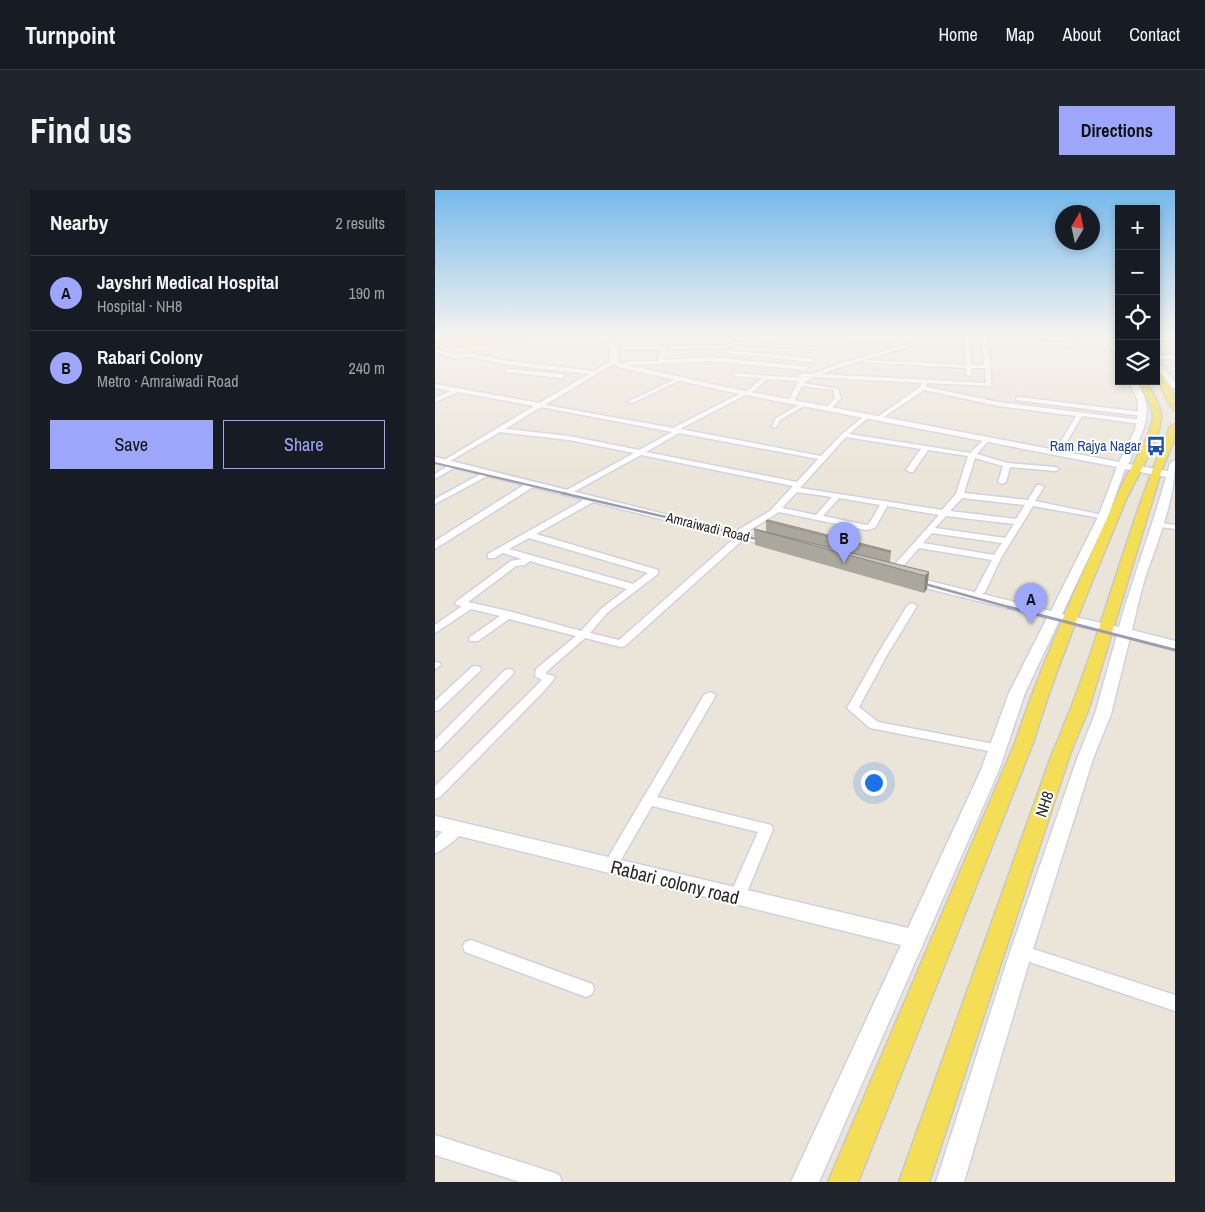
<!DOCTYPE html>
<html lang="en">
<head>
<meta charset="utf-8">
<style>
  :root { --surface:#171b24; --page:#20242c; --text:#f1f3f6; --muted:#9ea1a6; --line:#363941; --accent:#9ca6fa }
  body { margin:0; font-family:"Archivo Narrow",sans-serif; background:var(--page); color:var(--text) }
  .controls { position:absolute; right:15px; top:15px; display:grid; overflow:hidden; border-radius:0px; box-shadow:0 2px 8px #0003 }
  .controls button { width:45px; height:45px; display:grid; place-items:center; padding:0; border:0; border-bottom:1px solid var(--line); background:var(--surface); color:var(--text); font:25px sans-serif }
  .compass { position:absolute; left:620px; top:15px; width:45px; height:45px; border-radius:50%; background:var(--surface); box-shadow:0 2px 8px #0003; rotate:9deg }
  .you { position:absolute; left:438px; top:592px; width:18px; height:18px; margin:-12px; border:4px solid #fff; border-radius:50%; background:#1a73e8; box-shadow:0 0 0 8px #1a73e833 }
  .badge { display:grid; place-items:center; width:32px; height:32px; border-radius:50%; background:var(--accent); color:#111; font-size:16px; font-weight:700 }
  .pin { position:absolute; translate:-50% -41px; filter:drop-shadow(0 1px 2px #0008) }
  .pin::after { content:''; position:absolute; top:26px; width:18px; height:15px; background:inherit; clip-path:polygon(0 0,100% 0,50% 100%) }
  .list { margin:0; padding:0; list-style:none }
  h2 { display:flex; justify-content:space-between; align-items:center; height:65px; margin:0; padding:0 20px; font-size:21px }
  h2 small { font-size:16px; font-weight:400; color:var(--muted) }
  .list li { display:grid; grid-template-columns:32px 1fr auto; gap:15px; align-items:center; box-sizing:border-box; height:75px; padding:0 20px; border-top:1px solid var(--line) }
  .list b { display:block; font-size:19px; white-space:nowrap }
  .list p { margin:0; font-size:16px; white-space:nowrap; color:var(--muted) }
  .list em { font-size:16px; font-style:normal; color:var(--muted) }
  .actions { display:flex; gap:10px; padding:15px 20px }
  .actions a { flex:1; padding:11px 0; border:1px solid var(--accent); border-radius:0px; text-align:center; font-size:18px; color:var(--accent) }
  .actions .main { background:var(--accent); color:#111 }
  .icon { flex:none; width:28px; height:28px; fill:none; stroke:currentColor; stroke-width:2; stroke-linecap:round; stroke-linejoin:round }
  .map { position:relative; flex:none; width:740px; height:992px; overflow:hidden; border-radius:0px }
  header { display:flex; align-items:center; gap:30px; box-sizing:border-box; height:70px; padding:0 25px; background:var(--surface); border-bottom:1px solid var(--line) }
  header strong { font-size:24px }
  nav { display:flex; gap:28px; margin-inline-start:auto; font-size:18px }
  .intro { display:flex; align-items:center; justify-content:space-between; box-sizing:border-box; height:120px; padding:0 30px }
  h1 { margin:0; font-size:35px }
  .button { padding:12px 22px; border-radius:0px; background:var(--accent); color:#111; font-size:18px; font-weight:700 }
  main { display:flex; gap:30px; padding:0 30px }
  aside { flex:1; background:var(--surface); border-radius:0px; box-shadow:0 2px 8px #0003 }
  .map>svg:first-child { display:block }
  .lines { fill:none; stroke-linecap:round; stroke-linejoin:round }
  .street-casing { stroke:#cfd1e2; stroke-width:3 }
  .secondary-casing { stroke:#cfd1e2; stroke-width:3 }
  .primary-casing { stroke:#c7c7c7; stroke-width:3 }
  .street { fill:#fff; fill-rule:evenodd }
  .secondary { fill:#fff; fill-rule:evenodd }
  .primary { fill:#f4de56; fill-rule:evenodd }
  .rail-far2 { stroke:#9c9db4; stroke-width:2 }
  .rail-far1 { stroke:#9c9db4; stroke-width:2.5 }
  .rail { stroke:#9c9db4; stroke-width:3 }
  .wall { fill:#aaa89e }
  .shaded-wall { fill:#8b8881 }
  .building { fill:#c6c3b8; stroke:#8b8881 }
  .labels { text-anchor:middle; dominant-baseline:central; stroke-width:4; stroke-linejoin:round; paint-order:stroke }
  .far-transit-label { font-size:14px; fill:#164399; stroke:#fff; text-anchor:end }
  .far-street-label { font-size:14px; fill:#282828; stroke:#fff }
  .street-label { font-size:16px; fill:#282828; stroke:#fff }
  .near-street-label { font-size:19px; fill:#282828; stroke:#fff }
</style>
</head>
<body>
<header>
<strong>Turnpoint</strong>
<nav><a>Home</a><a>Map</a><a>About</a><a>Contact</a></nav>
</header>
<div class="intro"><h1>Find us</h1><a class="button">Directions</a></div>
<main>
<aside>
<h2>Nearby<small>2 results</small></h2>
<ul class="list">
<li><span class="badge">A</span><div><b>Jayshri Medical Hospital</b><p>Hospital · NH8</p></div><em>190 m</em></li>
<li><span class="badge">B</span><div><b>Rabari Colony</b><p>Metro · Amraiwadi Road</p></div><em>240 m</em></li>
</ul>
<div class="actions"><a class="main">Save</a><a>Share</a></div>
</aside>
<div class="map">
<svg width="740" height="992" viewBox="0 0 740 992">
  <rect width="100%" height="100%" fill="#ebe5d9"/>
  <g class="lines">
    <defs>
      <path id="street" d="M263,145L290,147L300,152L386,158L384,159L300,154L291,158L231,159L228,170L277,167L373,177L371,180L277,171L195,175L185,178L183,175L195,171H223L226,159H179L177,158L179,157L290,156L295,153L289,149Z
        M307,145L460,152L458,153L311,146L305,151H301Z
        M506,145H512L408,176L386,184L551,193L550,178H536L537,184L534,186L531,184V178L427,172L430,170L531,175L530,145H534L536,175H549L547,145H551L556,177V196L492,193L491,197L563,212L706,230L709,232L706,234L647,226L625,263L622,265L619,263L641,226L563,216L489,200L443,231L440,229L441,228L485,197L487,193L379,187L368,193L403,199L406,208L395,220L390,219L400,208L398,200L367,196L359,211L356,213L353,211L364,191L332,189L320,200L245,239L386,266L407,244L432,224L434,225V227L414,244L535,263L552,247L555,249L542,264L572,273L620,277L624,279L620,281L575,277L571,292L567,294L563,292L568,276L540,268L529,303L593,310L602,295H605L609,297L600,311L668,325H671V329L598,316L566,368L550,402L545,405L540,402L557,370L484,358L462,383L459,384L454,381L504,325L452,316L440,338L431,340L344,322L310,343L312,345L311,347L190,456L186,457L150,448L111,482V484L118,486L120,488L110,500L5,607L0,609V596L107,490L100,486L101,479L141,446L74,429L43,451H35L34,449L35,447L65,426L36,419L0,443V435L27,416L22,415L20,413L22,411L76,371L87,369L68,363L59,368H53V364L154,307H160V311L101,344L223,380V384L173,422L155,443L184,450L304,344L302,342L303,340L335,321L358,296L206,265L133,305H130V301L199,263L134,250L65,242L15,271H11V269L99,216L23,202L0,212V208L16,201L0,198V194L104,213L154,184L74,175L34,167L18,168L0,162V159L18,164L34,163L74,171L159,181L176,171H180V173L110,215L238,238L316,198L327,188L299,186L297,183L364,188V184H378L404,174ZM106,217L237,242L204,260L134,246L70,239ZM244,243L383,269L362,292L211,262ZM411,247L486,259L471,280L475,282H478L493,260L533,266L521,304L507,320L365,298ZM362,302L397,307L381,325L347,318ZM404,308L445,315L434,334L431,335L388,326ZM527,308L590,315L581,329L515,321ZM511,326L579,334L570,348L500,338ZM497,343L567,353L559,365L488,353ZM94,348L213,383L198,394L74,359ZM95,371L192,399L167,418L146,441L77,422L33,412L81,376L90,375Z
        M594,145H598L600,152L638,153L636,145H640L643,155L641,156L598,154L596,153Z
        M721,152L740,153V155L721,154Z
        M286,160L376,168L379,170L376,172L284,162Z
        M721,165H740V169H721Z
        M72,179L127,184L130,186L127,188L70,182Z
        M243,188L248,189L197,213L192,212Z
        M583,207L707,222L710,224L707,226L581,210V208Z
        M367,213L372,214L345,230L341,237H337L341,228Z
        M17,273L24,275L0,289V284Z
        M51,281L58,283L0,314V309Z
        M720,332L740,335V339L720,336Z
        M477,413L482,416L452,465L424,517L443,532L564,555L568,556L570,559L568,562L564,563L435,538L412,518L442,465L472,416Z
        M0,472L5,473L6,475L0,479Z
        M41,476L45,477L46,479L45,481L4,520L0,521V511L37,477Z
        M74,479L78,480L79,482L78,484L4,560L0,561V550L70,480Z
        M275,502L281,505L222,607L336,635L338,639L310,707L307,711L302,713L297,711L294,707L323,642L217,616L180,680L175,682L170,680L168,676L269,505Z
        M23,634L28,635L30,639C27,645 6,662 0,663V649L6,643Z
        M36,750L157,794L159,799L157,804L151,807L30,762L28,757L30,752Z
        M586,755L740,805V821L580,767L578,762L580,757Z
        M0,945L117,982L124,985L127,992H85L0,965Z"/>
      <path id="secondary" d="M168,145H174C181,153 184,161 182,171L187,174L290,197L684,272L700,240L703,224V211L694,191H702C705,197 708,203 710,209C717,231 701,255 693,274L733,281L735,273L740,270C740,311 723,350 710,388C705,405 701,423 697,440L740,451V459L695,448L676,524L658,569L597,762L529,992H501L575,762L642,569L660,524L682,445L624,431L590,503L564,580L384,992H356L466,755L0,640V626L473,738L546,580L574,503L612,428L470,393L468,390L474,386L616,421L663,327L682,277L290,201L183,177L175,172V157ZM690,279L731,287C717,338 698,387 684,437L627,424L673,327Z
        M667,145H673L684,161V169Z
        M721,170L740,191V198H737L721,177Z
        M0,267L342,352L344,354L338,357L98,297L0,359V351L89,295L0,273Z"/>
      <path id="primary" d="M106,145H131L128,147L0,158V154Z
        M673,145H679L684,151V159Z
        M721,182C735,189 740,205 740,220C731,215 729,197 721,189Z
        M702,191H710C716,202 728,216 726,229C724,252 700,289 690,312C657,392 623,470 598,553L423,992H393L580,553C609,466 648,383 685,299C693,281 718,244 718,226C717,214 708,201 702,191Z
        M740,234V248L726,282L654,518L635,564L494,992H464L617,564C664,458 689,343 735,237Z"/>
    </defs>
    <!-- street casing -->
    <use href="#street" class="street-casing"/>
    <!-- secondary casing -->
    <use href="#secondary" class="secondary-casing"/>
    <!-- primary casing -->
    <use href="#primary" class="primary-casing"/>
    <!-- street -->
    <use href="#street" class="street"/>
    <!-- secondary -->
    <use href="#secondary" class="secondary"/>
    <!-- primary -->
    <use href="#primary" class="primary"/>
    <!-- rail-far2 -->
    <path class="rail-far2" d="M0,273L132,304"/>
    <!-- rail-far1 -->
    <path class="rail-far1" d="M127,303L308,345L334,353
      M479,391L577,418"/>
    <!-- rail -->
    <path class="rail" d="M573,417L740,460"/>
  </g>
  <!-- wall -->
  <path class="wall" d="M331,331L456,361L455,373L494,382L492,399L489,403L320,355L319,339L331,342Z"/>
  <!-- shaded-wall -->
  <path class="shaded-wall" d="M494,382L492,399L489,403L490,386Z"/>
  <!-- building -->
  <path class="building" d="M333,330L456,361L455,362L331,331Z
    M319,339L494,382L490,386Z"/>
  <!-- sky -->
  <linearGradient id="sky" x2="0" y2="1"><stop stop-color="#75b9ec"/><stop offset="0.51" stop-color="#f6f3ee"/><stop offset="1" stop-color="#f6f3ee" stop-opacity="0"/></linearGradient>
  <rect width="740" height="284" fill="url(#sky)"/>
  <!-- icons -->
  <defs>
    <symbol id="bus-bare" viewBox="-9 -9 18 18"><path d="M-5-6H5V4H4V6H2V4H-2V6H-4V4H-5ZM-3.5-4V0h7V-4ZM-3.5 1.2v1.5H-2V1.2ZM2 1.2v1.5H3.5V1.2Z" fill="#1a4fb4" stroke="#fff" stroke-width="2.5" paint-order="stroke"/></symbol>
  </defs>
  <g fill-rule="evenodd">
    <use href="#bus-bare" x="707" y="242" width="28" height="28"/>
  </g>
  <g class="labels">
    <!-- far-transit labels -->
    <g class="far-transit-label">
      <text x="706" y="256">Ram Rajya Nagar</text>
    </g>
    <!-- far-street labels -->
    <g class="far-street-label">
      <text transform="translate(273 337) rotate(14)">Amraiwadi Road</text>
    </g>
    <!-- street labels -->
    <g class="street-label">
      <text transform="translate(609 614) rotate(-71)">NH8</text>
    </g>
    <!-- near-street labels -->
    <g class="near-street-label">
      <text transform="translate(240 692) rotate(14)">Rabari colony road</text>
    </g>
  </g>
</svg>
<div class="controls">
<button>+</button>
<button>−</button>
<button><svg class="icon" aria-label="locate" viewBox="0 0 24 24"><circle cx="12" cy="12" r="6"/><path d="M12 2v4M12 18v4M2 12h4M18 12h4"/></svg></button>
<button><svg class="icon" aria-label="layers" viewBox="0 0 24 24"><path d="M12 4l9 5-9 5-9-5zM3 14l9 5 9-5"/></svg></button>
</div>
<svg class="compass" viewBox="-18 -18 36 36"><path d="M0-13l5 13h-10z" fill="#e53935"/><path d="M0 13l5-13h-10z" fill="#9ea1a6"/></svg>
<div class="you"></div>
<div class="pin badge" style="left:596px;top:434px">A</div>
<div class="pin badge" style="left:409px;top:373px">B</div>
</div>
</main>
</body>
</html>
